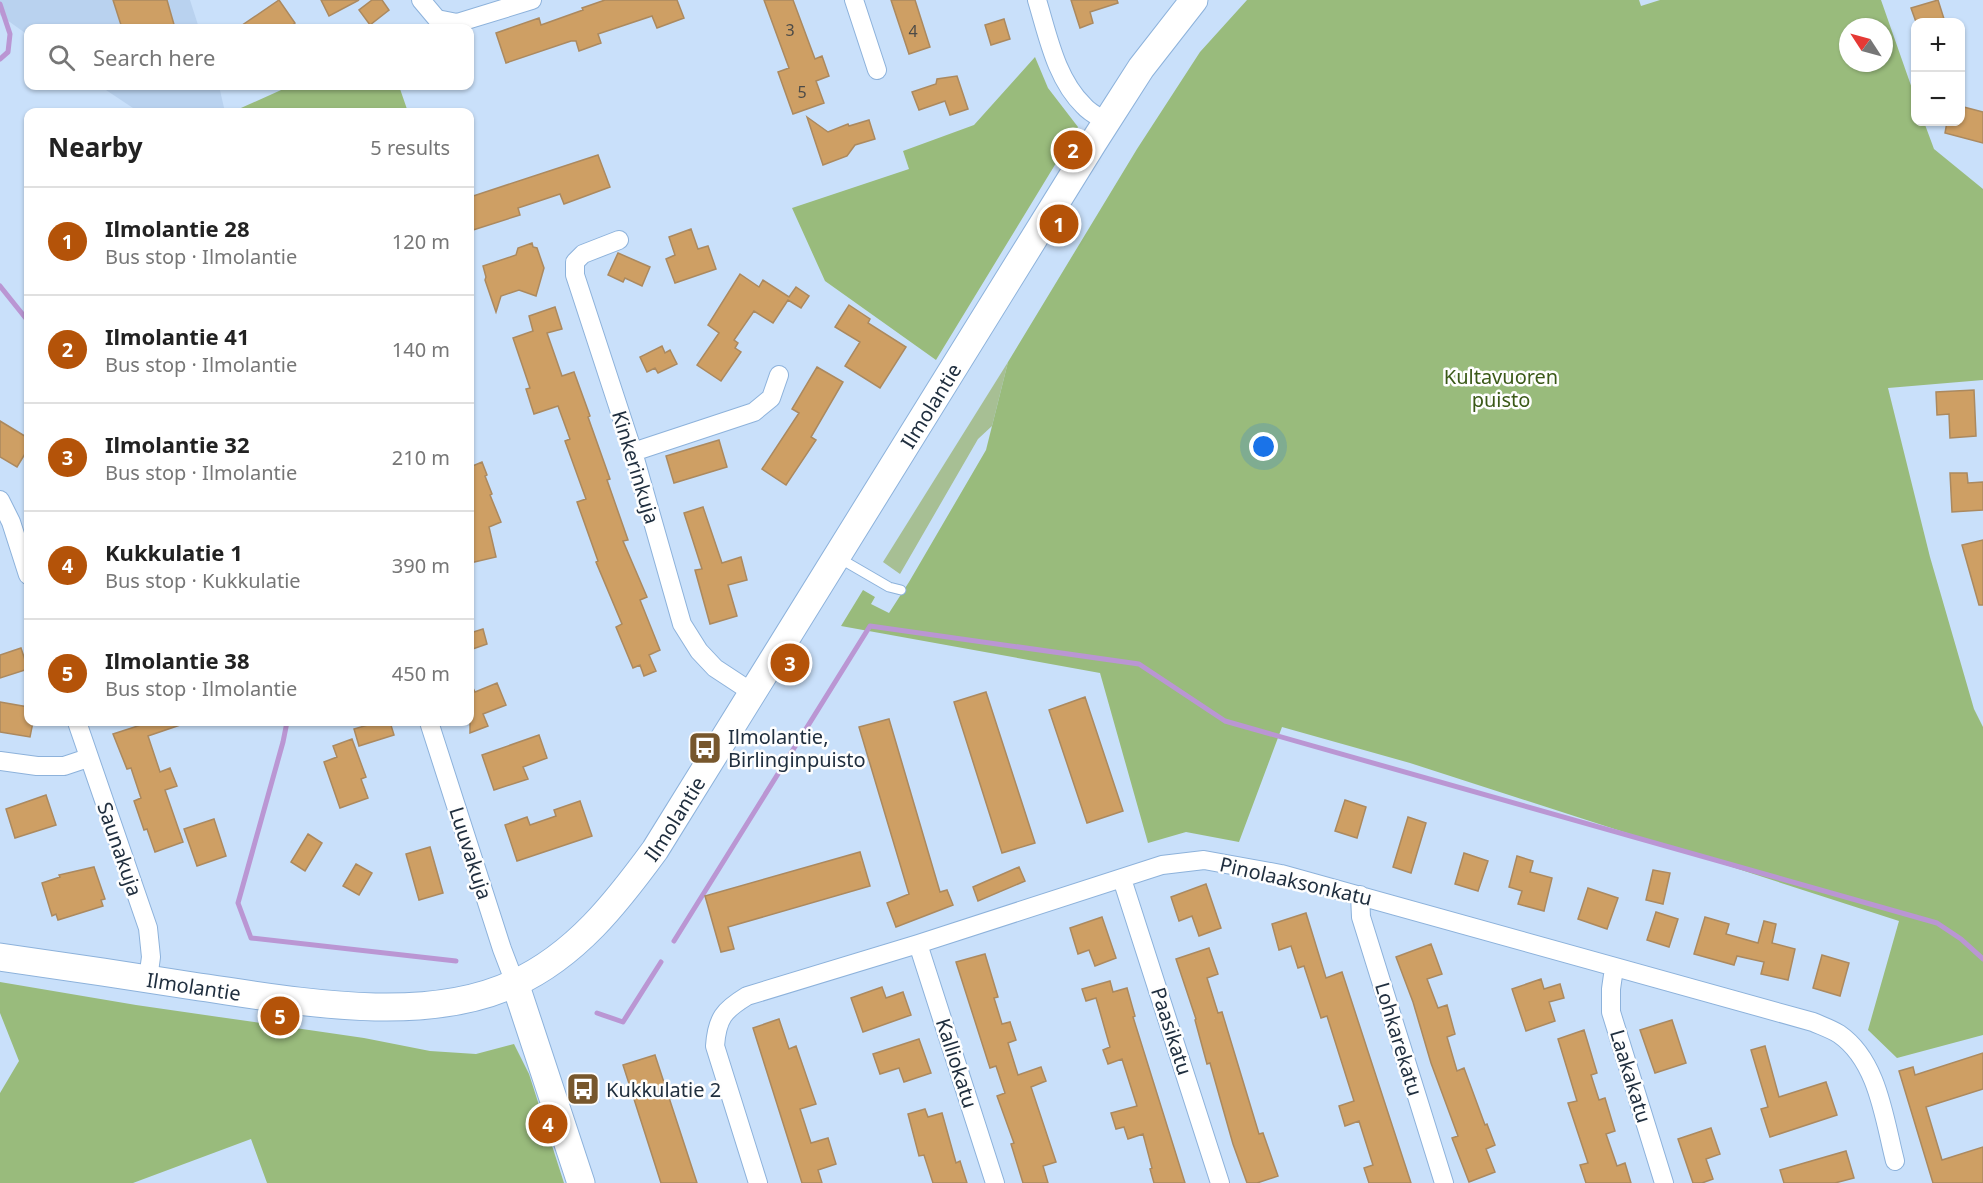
<!DOCTYPE html>
<html lang="en">
<head>
<meta charset="utf-8">
<style>
  :root { --surface:#fff; --page:#f2f2f2; --text:#222; --muted:#767676; --line:#e0e0e0; --accent:#b45309 }
  body { margin:0; font-family:"Noto Sans",sans-serif; background:var(--page); color:var(--text) }
  .controls { position:absolute; right:18px; top:18px; display:grid; overflow:hidden; border-radius:12px; box-shadow:0 2px 4px #0004 }
  .controls button { width:54px; height:54px; display:grid; place-items:center; padding:0; border:0; border-bottom:2px solid var(--line); background:var(--surface); color:var(--text); font:30px sans-serif }
  .compass { position:absolute; left:1839px; top:18px; width:54px; height:54px; border-radius:50%; background:var(--surface); box-shadow:0 2px 4px #0004; rotate:306deg }
  .you { position:absolute; left:1264px; top:447px; width:21px; height:21px; margin:-15px; border:4px solid #fff; border-radius:50%; background:#1a73e8; box-shadow:0 0 0 9px #1a73e833 }
  .badge { display:grid; place-items:center; width:39px; height:39px; border-radius:50%; background:var(--accent); color:#fff; font-size:20px; font-weight:700 }
  .pin { position:absolute; translate:-50% -50%; border:3px solid #fff; box-shadow:0 2px 6px #0006 }
  .list { margin:0; padding:0; list-style:none }
  h2 { display:flex; justify-content:space-between; align-items:center; height:78px; margin:0; padding:0 24px; font-size:26px }
  h2 small { font-size:20px; font-weight:400; color:var(--muted) }
  .list li { display:grid; grid-template-columns:39px 1fr auto; gap:18px; align-items:center; box-sizing:border-box; height:108px; padding:0 24px; border-top:2px solid var(--line) }
  .list b { display:block; font-size:22px; white-space:nowrap }
  .list p { margin:0; font-size:20px; white-space:nowrap; color:var(--muted) }
  .list em { font-size:20px; font-style:normal; color:var(--muted) }
  .icon { flex:none; width:33px; height:33px; fill:none; stroke:currentColor; stroke-width:2; stroke-linecap:round; stroke-linejoin:round }
  .map { position:relative; flex:none; width:1983px; height:1183px; overflow:hidden }
  .search { position:absolute; background:var(--surface); box-shadow:0 2px 4px #0004; left:24px; top:24px; width:450px; height:66px; display:flex; align-items:center; gap:15px; box-sizing:border-box; padding:0 21px; border-radius:12px; color:var(--muted); font-size:22px }
  .panel { position:absolute; background:var(--surface); box-shadow:0 2px 4px #0004; left:24px; top:108px; width:450px; height:618px; border-radius:12px }
  .map>svg:first-child { display:block }
  .built { fill:#b9d2ef }
  .green { fill:#a7bf94 }
  .forest { fill:#99bb7c; fill-rule:evenodd }
  .lines { fill:none; stroke-linecap:round; stroke-linejoin:round }
  .stream { stroke:#ba96d3; stroke-width:5 }
  .building { fill:#ce9f64; stroke:#ab895f; stroke-width:1.5 }
  .lane-casing { stroke:#8db2db; stroke-width:11 }
  .street-casing { stroke:#8db2db; stroke-width:20 }
  .secondary-casing { stroke:#8db2db; stroke-width:29 }
  .lane { stroke:#fff; stroke-width:9 }
  .street { stroke:#fff; stroke-width:18 }
  .secondary { stroke:#fff; stroke-width:27 }
  .labels { text-anchor:middle; dominant-baseline:central; stroke-width:5; stroke-linejoin:round; paint-order:stroke }
  .number-label { font-size:16px; fill:#4c4b48 }
  .park-label { font-size:20px; fill:#3a5917; stroke:#fefefe }
  .street-label { font-size:20px; fill:#202f3f; stroke:#fefefe }
  .poi-label { font-size:20px; fill:#202f3f; stroke:#fefefe; text-anchor:start }
</style>
</head>
<body>
<div class="map">
<svg width="1983" height="1183" viewBox="0 0 1983 1183">
  <rect width="100%" height="100%" fill="#c9e0fa"/>
  <!-- built -->
  <path class="built" d="M0,0H190L199,28H28V35L0,15Z
    M100,86H219L225,112H139Z"/>
  <!-- green -->
  <path class="green" d="M1008,362L992,426L978,439L900,574L883,562Z"/>
  <!-- forest -->
  <path class="forest" d="M1247,0H1639L1641,6L1660,0H1881L1915,97L1916,122H1924L1934,149L1983,189V380L1888,388L1930,557L1974,709L1983,727V1035L1897,1058L1868,1030L1899,921L1410,763L1282,727L1239,842L1186,832L1148,843L1100,673L841,626L863,590L875,597L871,604L889,613L909,582L986,450L1008,362L1137,149L1200,52ZM1848,27H1884V63H1848Z
    M1035,57L1048,88L1078,127L936,360L825,281L792,208L909,169L903,151L974,125Z
    M290,86H399L408,112H232Z
    M0,982L136,1005L364,1038L430,1051L476,1054L514,1044L529,1074L564,1183H267L251,1139L133,1183H0V1093L19,1061L0,1013Z"/>
  <g class="lines">
    <!-- stream -->
    <path class="stream" d="M0,4L10,34L8,52L0,59
      M0,286L28,321
      M287,722L283,742L238,903L251,938L456,961
      M674,941L870,626L1139,664L1225,721L1937,923L1961,939L1983,959
      M597,1013L623,1022L661,962"/>
  </g>
  <!-- building -->
  <path class="building" d="M113,0H167L175,28H122Z
    M279,0L295,23L288,28H238Z
    M321,0H359L329,16Z
    M372,0H382L389,10L370,25L359,10Z
    M605,0H677L684,18L657,28L652,16L598,34L601,43L579,51L576,41H571L506,63L496,33L539,18L541,25L583,10L582,8Z
    M764,0H793L815,59L822,56L829,76L816,81L824,103L793,114L778,72L789,68Z
    M891,0H915L930,47L909,54Z
    M1071,0H1117L1118,3L1090,12L1093,23L1080,28Z
    M1938,0L1945,22H1916L1911,8Z
    M1004,19L1010,39L991,45L985,25Z
    M957,76L968,109L950,115L945,101L919,110L912,92L936,84L937,79Z
    M1960,106L1983,112V143L1945,133L1947,122H1960Z
    M807,117L828,132L848,124L849,126L869,120L875,139L855,145L847,156L823,165Z
    M598,155L610,187L564,204L560,194L518,208L520,215L473,230L470,220V197Z
    M691,229L698,249L708,246L716,269L675,283L666,259L675,255L669,237Z
    M532,243L533,247L537,248L544,268L536,296L519,290L501,296L496,312L485,280L486,277L483,266L516,255L518,248Z
    M618,253L650,267L642,286L625,278L623,282L608,275Z
    M740,274L759,287L763,280L789,297L796,287L809,296L801,308L788,300L773,323L754,311L734,340L738,343L735,348L741,352L721,381L697,365L719,333L708,325Z
    M849,305L870,319L868,323L906,347L880,388L845,366L860,342L835,327Z
    M555,307L562,329L547,333L562,376L574,372L590,416L588,417L610,479L607,480L628,540L623,541L647,597L640,600L660,650L649,655L656,671L644,676L640,665L633,668L616,627L622,624L596,562L598,561L577,502L586,499L565,441L570,439L558,406L534,414L526,389L530,388L513,338L533,331L529,316Z
    M662,346L665,353L670,350L677,364L658,373L655,368L647,372L640,357Z
    M817,367L843,382L811,437L816,440L786,485L762,469L799,413L792,409Z
    M1974,390L1976,436L1950,438L1949,414L1937,415L1936,392Z
    M0,421L28,438V449L17,467L0,457Z
    M719,440L727,467L674,483L666,456Z
    M482,462L487,475L485,476L492,494L490,495L501,522L489,527L496,557L470,563V467Z
    M1950,473H1967L1968,483L1983,482V510L1952,512Z
    M703,507L722,563L741,557L747,580L728,585L737,616L710,624L695,570L702,569L684,513Z
    M1983,540V605H1979L1962,545Z
    M483,629L487,644L470,650V633Z
    M21,648L28,669L0,678V655Z
    M470,682L475,692L497,683L506,705L483,714L488,726L470,733Z
    M986,692L1035,843L1002,853L954,702Z
    M1085,697L1123,811L1087,823L1049,710Z
    M0,702L28,707V722H33L30,737L0,732Z
    M889,719L940,892L947,890L953,905L896,927L887,903L909,894L859,727Z
    M150,722H182L183,724L148,736L160,772L170,768L177,786L165,790L183,842L155,852L147,829L144,830L134,801L141,798L131,768L127,769L113,734Z
    M378,722H390L394,735L359,746L354,729Z
    M539,735L547,758L523,767L528,779L494,790L482,755Z
    M352,739L366,777L361,779L368,798L340,808L324,762L337,757L333,746Z
    M46,795L56,825L15,838L6,809Z
    M1345,800L1366,807L1357,838L1335,831Z
    M580,801L592,836L517,861L505,825L527,817L530,825L556,816L554,810Z
    M1408,817L1426,823L1411,873L1393,867Z
    M214,819L226,856L197,866L184,829Z
    M308,834L322,843L305,871L291,862Z
    M430,847L443,893L419,900L406,854Z
    M860,852L870,886L728,927L734,949L721,952L705,896Z
    M1464,853L1488,861L1478,891L1455,884Z
    M1517,856L1533,861L1530,872L1552,878L1544,911L1518,904L1522,891L1509,887Z
    M356,864L372,873L359,895L343,886Z
    M94,867L105,899L101,900L103,906L58,920L56,914L52,916L42,883L60,877L59,875Z
    M1019,867L1025,881L978,901L973,887Z
    M1653,870L1670,873L1663,904L1646,900Z
    M1206,884L1221,928L1199,936L1192,916L1179,921L1171,897Z
    M1588,888L1618,898L1607,929L1578,919Z
    M1656,912L1678,919L1669,947L1647,940Z
    M1306,913L1326,978L1342,972L1411,1183H1369L1364,1168L1373,1165L1359,1121L1345,1126L1339,1106L1354,1101L1327,1016L1321,1018L1304,966L1298,968L1291,946L1279,950L1272,924Z
    M1102,917L1116,958L1095,966L1089,950L1078,954L1070,928Z
    M1705,917L1729,924L1726,934L1758,943L1764,921L1776,924L1772,943L1795,949L1788,980L1761,974L1764,962L1737,956L1734,965L1694,954Z
    M1431,944L1442,974L1427,979L1438,1008L1447,1005L1455,1034L1447,1037L1457,1071L1464,1068L1485,1125L1487,1124L1495,1145L1486,1149L1495,1172L1469,1182L1452,1138L1458,1136L1431,1063L1413,1002L1396,957Z
    M1209,948L1218,974L1207,978L1218,1013L1222,1012L1259,1134L1263,1133L1278,1176L1257,1183H1247L1233,1144L1210,1063L1207,1064L1195,1020L1196,1019L1176,959Z
    M985,954L998,997L994,998L1002,1024L1010,1022L1016,1040L1008,1043L1018,1075L1041,1067L1046,1081L1031,1087L1056,1162L1043,1166L1048,1183H1023L1011,1144L1014,1143L997,1096L1005,1093L996,1066L990,1068L956,962Z
    M1822,955L1849,963L1840,996L1813,988Z
    M1541,979L1544,989L1560,984L1564,998L1549,1002L1555,1021L1526,1031L1512,989Z
    M1110,981L1113,992L1127,988L1135,1016L1133,1017L1185,1183H1154L1150,1169L1152,1168L1143,1134L1128,1139L1124,1127L1116,1129L1111,1113L1137,1106L1122,1059L1108,1064L1103,1050L1110,1047L1096,998L1086,1001L1082,989Z
    M882,987L886,998L903,992L911,1015L863,1032L851,998Z
    M779,1019L789,1049L796,1046L816,1104L800,1109L811,1143L828,1138L836,1164L818,1170L822,1183H802L753,1028Z
    M1672,1020L1686,1063L1655,1073L1640,1030Z
    M1584,1030L1597,1073L1591,1075L1599,1100L1605,1098L1615,1131L1606,1134L1617,1166L1625,1163L1631,1183H1586L1580,1165L1588,1163L1568,1103L1577,1101L1558,1039Z
    M919,1039L931,1073L904,1082L899,1068L880,1074L873,1054Z
    M1765,1046L1779,1097L1826,1082L1837,1115L1770,1137L1761,1109L1768,1107L1751,1050Z
    M1983,1053V1089L1926,1107L1942,1160L1983,1147V1183H1933L1899,1071L1913,1067L1915,1075Z
    M655,1055L697,1183H661L623,1065Z
    M925,1109L928,1117L942,1113L956,1163L960,1161L967,1183H933L924,1155L919,1156L908,1114Z
    M1711,1128L1720,1154L1706,1159L1713,1179L1702,1183H1693L1678,1139Z
    M1846,1151L1854,1178L1835,1183H1784L1780,1170Z"/>
  <g class="lines">
    <defs>
      <path id="lane" d="M839,558L889,587L901,590"/>
      <path id="street" d="M421,0L437,19L457,23L532,0
        M854,0L877,70
        M1037,0C1048,36 1056,79 1084,106C1090,113 1099,117 1107,122
        M619,240L583,254L575,262V275L633,452L682,624L699,651L715,668L753,693
        M633,452L754,412L771,398L779,375
        M0,500L11,522L28,575
        M77,722L148,928L151,957L148,979
        M429,722L502,949L515,983
        M0,761L37,766H64L88,758
        M1122,879L1220,1183
        M1360,895L1361,917L1444,1183
        M918,944L995,1183
        M1614,968L1611,989V1012L1664,1183
        M758,1183L715,1046C717,1018 724,1010 747,996L918,944L1162,865L1204,860L1281,874L1813,1022C1822,1026 1831,1029 1839,1034C1878,1061 1884,1118 1895,1161"/>
      <g id="secondary">
        <path id="s1" d="M0,957C64,966 129,976 193,986C292,1000 422,1027 515,983C576,955 617,902 655,850L1093,143L1141,68L1194,0"/>
        <path d="M515,983L581,1183"/>
      </g>
    </defs>
    <!-- lane casing -->
    <use href="#lane" class="lane-casing"/>
    <!-- street casing -->
    <use href="#street" class="street-casing"/>
    <!-- secondary casing -->
    <use href="#secondary" class="secondary-casing"/>
    <!-- lane -->
    <use href="#lane" class="lane"/>
    <!-- street -->
    <use href="#street" class="street"/>
    <!-- secondary -->
    <use href="#secondary" class="secondary"/>
  </g>
  <!-- icons -->
  <defs>
    <symbol id="bus-square" viewBox="-11 -11 22 22"><rect x="-9" y="-9" width="18" height="18" rx="4" fill="#77572d" stroke="#fefefe"/><path d="M-5-6H5V4H4V6H2V4H-2V6H-4V4H-5ZM-3.5-4V0h7V-4ZM-3.5 1.2v1.5H-2V1.2ZM2 1.2v1.5H3.5V1.2Z" fill="#fff"/></symbol>
  </defs>
  <g fill-rule="evenodd">
    <use href="#bus-square" x="686" y="729" width="38" height="38"/>
    <use href="#bus-square" x="564" y="1070" width="38" height="38"/>
  </g>
  <g class="labels">
    <!-- number labels -->
    <g class="number-label">
      <text x="790" y="30">3</text>
      <text x="913" y="31">4</text>
      <text x="802" y="92">5</text>
    </g>
    <!-- park labels -->
    <g class="park-label">
      <text x="1501" y="376">Kultavuoren<tspan x="1501" dy="23">puisto</tspan></text>
    </g>
    <!-- street labels -->
    <g class="street-label">
      <text stroke="none"><textPath href="#s1" startOffset="1240">Ilmolantie</textPath></text>
      <text transform="translate(636 467) rotate(73)">Kinkerinkuja</text>
      <text stroke="none"><textPath href="#s1" startOffset="754">Ilmolantie</textPath></text>
      <text transform="translate(120 849) rotate(71)">Saunakuja</text>
      <text transform="translate(471 853) rotate(72)">Luuvakuja</text>
      <text transform="translate(1296 881) rotate(13)">Pinolaaksonkatu</text>
      <text stroke="none"><textPath href="#s1" startOffset="196">Ilmolantie</textPath></text>
      <text transform="translate(1172 1031) rotate(72)">Paasikatu</text>
      <text transform="translate(1399 1039) rotate(73)">Lohkarekatu</text>
      <text transform="translate(957 1063) rotate(72)">Kalliokatu</text>
      <text transform="translate(1631 1076) rotate(73)">Laakakatu</text>
    </g>
    <!-- poi labels -->
    <g class="poi-label">
      <text x="728" y="736">Ilmolantie,<tspan x="728" dy="23">Birlinginpuisto</tspan></text>
      <text x="606" y="1089">Kukkulatie 2</text>
    </g>
  </g>
</svg>
<div class="controls">
<button>+</button>
<button>−</button>
</div>
<svg class="compass" viewBox="-18 -18 36 36"><path d="M0-13l5 13h-10z" fill="#e53935"/><path d="M0 13l5-13h-10z" fill="#767676"/></svg>
<div class="you"></div>
<div class="pin badge" style="left:1059px;top:224px">1</div>
<div class="pin badge" style="left:1073px;top:150px">2</div>
<div class="pin badge" style="left:790px;top:663px">3</div>
<div class="pin badge" style="left:548px;top:1124px">4</div>
<div class="pin badge" style="left:280px;top:1016px">5</div>
<div class="search"><svg class="icon" aria-label="search" viewBox="0 0 24 24"><circle cx="10" cy="10" r="6"/><path d="M15 15l6 6"/></svg>Search here</div>
<section class="panel">
<h2>Nearby<small>5 results</small></h2>
<ul class="list">
<li><span class="badge">1</span><div><b>Ilmolantie 28</b><p>Bus stop · Ilmolantie</p></div><em>120 m</em></li>
<li><span class="badge">2</span><div><b>Ilmolantie 41</b><p>Bus stop · Ilmolantie</p></div><em>140 m</em></li>
<li><span class="badge">3</span><div><b>Ilmolantie 32</b><p>Bus stop · Ilmolantie</p></div><em>210 m</em></li>
<li><span class="badge">4</span><div><b>Kukkulatie 1</b><p>Bus stop · Kukkulatie</p></div><em>390 m</em></li>
<li><span class="badge">5</span><div><b>Ilmolantie 38</b><p>Bus stop · Ilmolantie</p></div><em>450 m</em></li>
</ul>
</section>
</div>
</body>
</html>
